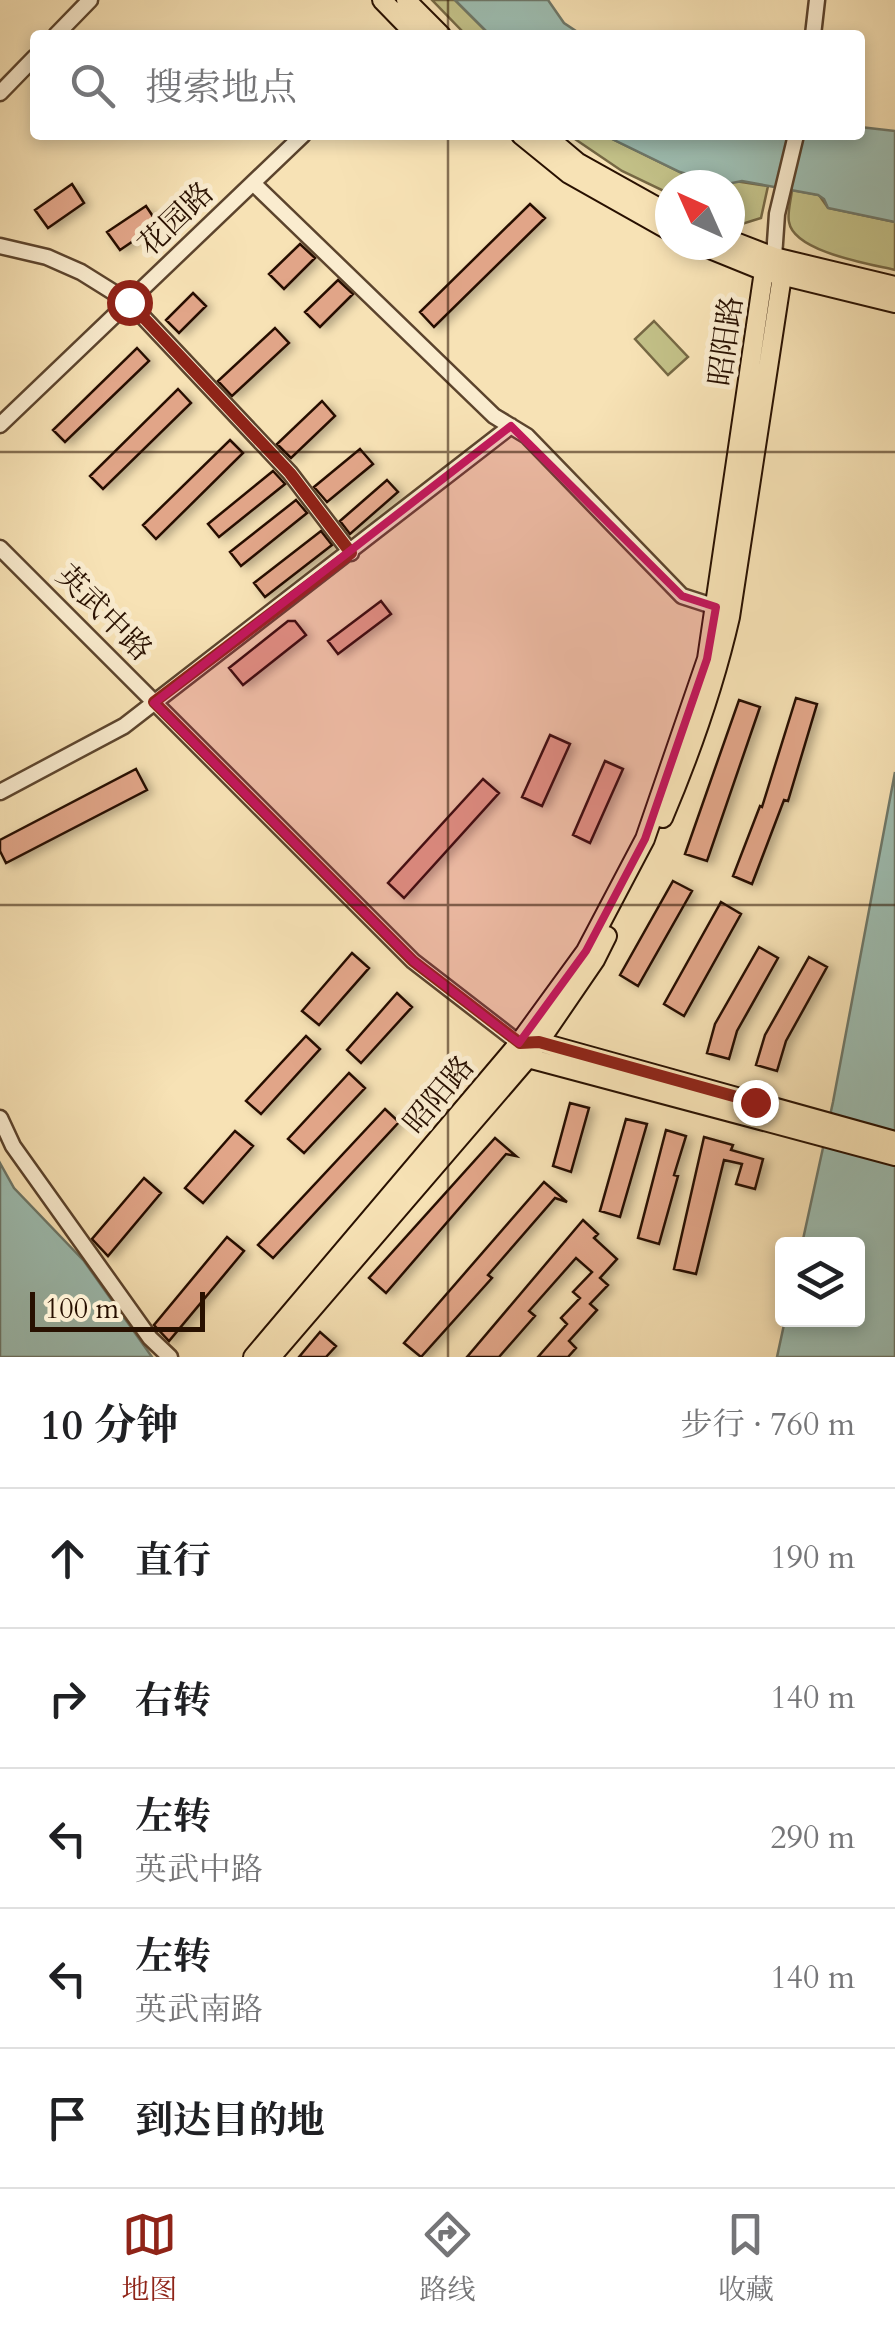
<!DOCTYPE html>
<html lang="zh">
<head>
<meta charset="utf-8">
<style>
  :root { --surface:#fff; --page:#f6f6f6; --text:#202124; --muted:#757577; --line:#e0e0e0; --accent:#8f2418 }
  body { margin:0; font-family:Cardo,"Noto Serif SC",serif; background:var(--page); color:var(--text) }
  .controls { position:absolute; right:30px; bottom:30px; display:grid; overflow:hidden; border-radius:10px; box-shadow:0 5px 15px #0003 }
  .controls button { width:90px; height:90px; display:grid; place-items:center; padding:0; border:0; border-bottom:2px solid var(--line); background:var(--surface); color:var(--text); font:50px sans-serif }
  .compass { position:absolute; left:655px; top:170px; width:90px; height:90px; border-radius:50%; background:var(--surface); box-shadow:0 5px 15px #0003; rotate:315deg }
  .scale { position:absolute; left:30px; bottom:25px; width:175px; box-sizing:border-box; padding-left:10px; border:5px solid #281000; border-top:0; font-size:28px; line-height:35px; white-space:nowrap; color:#281000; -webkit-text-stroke:8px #faeccf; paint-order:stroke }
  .stop { position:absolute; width:30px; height:30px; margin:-22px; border:8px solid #8f2418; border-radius:50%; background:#fff }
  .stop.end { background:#8f2418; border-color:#fff; box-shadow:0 2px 10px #0008 }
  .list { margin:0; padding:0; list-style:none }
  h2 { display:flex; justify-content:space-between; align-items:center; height:130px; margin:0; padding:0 40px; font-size:42px }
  h2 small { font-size:32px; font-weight:400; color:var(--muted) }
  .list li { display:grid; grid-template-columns:65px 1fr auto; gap:30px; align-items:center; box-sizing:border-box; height:140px; padding:0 40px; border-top:2px solid var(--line) }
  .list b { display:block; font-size:38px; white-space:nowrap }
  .list p { margin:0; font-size:32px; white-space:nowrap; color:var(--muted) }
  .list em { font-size:32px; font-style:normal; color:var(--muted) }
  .icon { flex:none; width:55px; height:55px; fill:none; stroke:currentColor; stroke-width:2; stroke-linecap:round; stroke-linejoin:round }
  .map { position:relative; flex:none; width:895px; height:1357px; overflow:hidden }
  .search { position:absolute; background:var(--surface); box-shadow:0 5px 15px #0003; left:30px; right:30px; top:30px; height:110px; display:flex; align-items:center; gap:25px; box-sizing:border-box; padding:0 35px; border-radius:10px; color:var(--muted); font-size:38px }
  .sheet { height:830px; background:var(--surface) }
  nav { display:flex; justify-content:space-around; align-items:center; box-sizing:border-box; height:140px; border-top:2px solid var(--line); background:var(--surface); font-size:28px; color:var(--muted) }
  nav a { display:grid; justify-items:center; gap:5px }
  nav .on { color:var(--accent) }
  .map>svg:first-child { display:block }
  .green { fill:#c3c188; stroke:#766844; stroke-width:2.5 }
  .water { fill:#9dbdb1; stroke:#6e786a; stroke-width:2.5 }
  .building { fill:#e1a588; stroke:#281000; stroke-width:2.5; filter:url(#shadow) }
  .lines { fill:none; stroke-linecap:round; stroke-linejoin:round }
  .minor-casing { stroke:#5c442d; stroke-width:19 }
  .major-casing { stroke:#281000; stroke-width:22 }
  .minor { stroke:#faeccf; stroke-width:14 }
  .major { stroke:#f7e2b5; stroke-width:18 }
  .route { stroke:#8f2418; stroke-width:12 }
  .marked { fill:#c2185b; fill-opacity:0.2; stroke:#c2185b; stroke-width:8; stroke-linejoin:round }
  .grid { fill:none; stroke:#281000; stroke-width:2.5; stroke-opacity:0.55 }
  .labels { text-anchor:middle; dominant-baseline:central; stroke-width:10; stroke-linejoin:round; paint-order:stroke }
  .street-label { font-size:30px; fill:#281000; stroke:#faeccf }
</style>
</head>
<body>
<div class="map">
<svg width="895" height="1357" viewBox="0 0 895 1357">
  <defs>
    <filter id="shadow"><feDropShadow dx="5.5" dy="3" stdDeviation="5" flood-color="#0004"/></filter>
  </defs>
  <rect width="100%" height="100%" fill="#f7e2b5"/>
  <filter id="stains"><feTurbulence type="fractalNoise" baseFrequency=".002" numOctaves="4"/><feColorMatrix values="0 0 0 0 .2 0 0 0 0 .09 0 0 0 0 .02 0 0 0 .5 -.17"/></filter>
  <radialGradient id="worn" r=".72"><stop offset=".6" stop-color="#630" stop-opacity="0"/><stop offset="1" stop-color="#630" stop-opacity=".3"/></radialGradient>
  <!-- green -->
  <path class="green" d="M432,0H455L490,35H466Z
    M569,135H604L680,172L722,185H670V194L622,171Z
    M735,181L768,186L761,218L742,224L730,220V185H726Z
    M792,190L819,195L828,208L895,222V270C870,264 794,252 789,222C787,213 791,200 792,190Z
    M654,321L688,357L668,375L635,339Z"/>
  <!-- water -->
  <path class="water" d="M455,0H548L564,23L582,35H490Z
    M860,127L895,131V222L828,208L824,199L818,195L742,181L722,185L680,172L604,135L832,137L860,135Z
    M895,772V1357H777L785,1320H858V1244H802L833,1102Z
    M0,1163L14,1188L84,1261L152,1357H0Z"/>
  <!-- building -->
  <path class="building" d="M72,184L84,203L48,228L35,210Z
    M530,204L545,218L434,327L420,312Z
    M146,206L158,224L120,250L107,232Z
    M300,244L315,258L284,289L269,274Z
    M338,280L353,294L320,327L305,312Z
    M193,293L206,306L179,333L166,320Z
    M275,328L289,343L232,396L218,381Z
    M137,348L149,361L65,442L53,430Z
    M178,389L191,403L103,489L90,476Z
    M322,401L335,416L291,458L277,444Z
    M230,440L243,453L156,539L143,525Z
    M360,449L373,464L327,502L314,487Z
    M273,471L285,484L219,537L208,524Z
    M387,480L398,492L350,534L340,521Z
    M296,500L307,513L241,566L230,552Z
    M321,531L332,545L265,597L254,583Z
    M381,601L391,614L338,654L328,641Z
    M288,621H295L306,635L243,685L229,668Z
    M796,698L817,704L788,801L784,800L752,884L733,876L760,806L762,807Z
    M739,700L760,707L707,861L685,854Z
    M550,735L570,744L542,806L522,797Z
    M605,761L623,769L590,843L573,835Z
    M136,769L147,790L6,863L0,851V840Z
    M483,779L499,793L404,898L388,883Z
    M673,881L692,891L638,986L620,975Z
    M721,902L741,914L684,1016L664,1004Z
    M759,947L778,958L737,1031L729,1059L707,1053L715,1024Z
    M352,953L369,968L319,1025L302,1011Z
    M809,957L827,967L786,1041L777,1071L756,1065L765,1035Z
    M397,993L412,1007L361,1063L347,1050Z
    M306,1036L320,1049L261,1114L246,1101Z
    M349,1073L365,1088L304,1153L288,1139Z
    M570,1103L589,1108L571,1172L553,1166Z
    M385,1109L399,1122L273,1258L258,1245Z
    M626,1119L647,1124L620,1217L600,1211Z
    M666,1130L686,1136L674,1175L678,1176L659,1244L638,1238Z
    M235,1131L253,1146L203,1203L185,1188Z
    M704,1137L733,1145L731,1150L763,1159L755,1189L736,1184L742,1164L724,1160L696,1274L674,1269Z
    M495,1138L516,1156L506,1154L386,1293L369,1278Z
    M144,1178L161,1193L108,1256L92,1239Z
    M544,1182L567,1202L555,1198L488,1275L492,1278L421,1357L404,1343Z
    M583,1220L598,1234L594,1238L617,1259L600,1278L608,1285L590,1304L597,1310L569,1341L576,1348L568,1357H538L567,1324L561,1318L580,1298L573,1292L592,1272L576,1258L529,1311L535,1316L499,1357H467Z
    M227,1237L244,1251L169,1341L154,1325Z
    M320,1332L336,1346L326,1357H299Z"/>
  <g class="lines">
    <defs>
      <path id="minor" d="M56,35L90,0
        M813,35L817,0
        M0,93L35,57
        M253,183L494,416L527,436L682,596L716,607
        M0,246L47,257L81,272L129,302L290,473L351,553
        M774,257L777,214L796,135
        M0,425L303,135
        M0,548L413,961L519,1043
        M0,792L124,726L511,426
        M0,1118L13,1146L150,1338L170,1357"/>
      <path id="major" d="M382,0L416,35
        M406,0L441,35
        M521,135L569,174L670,231
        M545,135L577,162L670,214
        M730,240L774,257L895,286
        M700,245L764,271L895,303
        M663,818C691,752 714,687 730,617L782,276L774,257
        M895,1141L539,1042L519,1043L528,1058L895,1156
        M253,1357L519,1043L586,951L645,839L707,659L764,271L774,257
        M271,1357L528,1058L595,960L607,936"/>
    </defs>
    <!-- minor casing -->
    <use href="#minor" class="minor-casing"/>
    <!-- major casing -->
    <use href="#major" class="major-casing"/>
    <!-- minor -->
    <use href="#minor" class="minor"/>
    <!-- major -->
    <use href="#major" class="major"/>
  </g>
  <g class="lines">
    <!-- route -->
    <path class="route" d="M129,302L290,473L351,553L154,702L413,961L520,1043L539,1042L755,1102"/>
  </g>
  <!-- marked area -->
  <path class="marked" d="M511,426L682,596L716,607L707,659L645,839L586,951L519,1043L413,961L154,703Z"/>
  <!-- grid -->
  <path class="grid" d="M448,0V35M448,135V1357M0,452H895M0,905H895"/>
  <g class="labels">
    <!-- street labels -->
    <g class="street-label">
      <text transform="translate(176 219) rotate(-44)">花园路</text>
      <text transform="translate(726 341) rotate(-82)">昭阳路</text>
      <text transform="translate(104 613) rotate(45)">英武中路</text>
      <text transform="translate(439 1095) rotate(-50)">昭阳路</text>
    </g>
  </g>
  <rect width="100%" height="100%" filter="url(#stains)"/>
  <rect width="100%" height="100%" fill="url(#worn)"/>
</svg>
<div class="controls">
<button><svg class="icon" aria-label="layers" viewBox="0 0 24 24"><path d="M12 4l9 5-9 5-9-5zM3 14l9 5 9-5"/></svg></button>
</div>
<svg class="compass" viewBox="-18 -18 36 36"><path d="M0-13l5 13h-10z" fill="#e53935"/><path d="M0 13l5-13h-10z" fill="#757577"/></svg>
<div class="scale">100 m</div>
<div class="stop" style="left:129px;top:302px"></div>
<div class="stop end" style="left:755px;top:1102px"></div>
<div class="search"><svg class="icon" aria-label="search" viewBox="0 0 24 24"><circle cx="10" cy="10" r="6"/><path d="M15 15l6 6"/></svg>搜索地点</div>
</div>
<section class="sheet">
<h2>10 分钟<small>步行 · 760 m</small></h2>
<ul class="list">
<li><svg class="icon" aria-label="ahead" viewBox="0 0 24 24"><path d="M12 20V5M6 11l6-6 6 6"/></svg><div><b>直行</b></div><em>190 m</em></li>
<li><svg class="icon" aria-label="right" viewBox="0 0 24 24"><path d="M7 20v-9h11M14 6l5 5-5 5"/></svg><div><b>右转</b></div><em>140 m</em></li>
<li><svg class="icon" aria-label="left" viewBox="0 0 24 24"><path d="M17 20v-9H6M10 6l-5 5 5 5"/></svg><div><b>左转</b><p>英武中路</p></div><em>290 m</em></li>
<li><svg class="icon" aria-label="left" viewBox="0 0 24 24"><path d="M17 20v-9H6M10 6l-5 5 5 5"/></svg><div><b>左转</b><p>英武南路</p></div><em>140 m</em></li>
<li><svg class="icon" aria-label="arrive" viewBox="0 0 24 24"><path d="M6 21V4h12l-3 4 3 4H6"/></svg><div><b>到达目的地</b></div></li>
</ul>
</section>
<nav>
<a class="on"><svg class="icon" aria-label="map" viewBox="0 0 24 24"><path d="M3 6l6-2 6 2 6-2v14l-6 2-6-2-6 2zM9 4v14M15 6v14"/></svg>地图</a>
<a><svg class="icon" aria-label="directions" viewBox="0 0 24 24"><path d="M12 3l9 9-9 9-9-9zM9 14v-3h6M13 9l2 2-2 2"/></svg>路线</a>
<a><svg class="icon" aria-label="saved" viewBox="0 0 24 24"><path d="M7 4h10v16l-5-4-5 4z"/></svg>收藏</a>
</nav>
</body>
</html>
